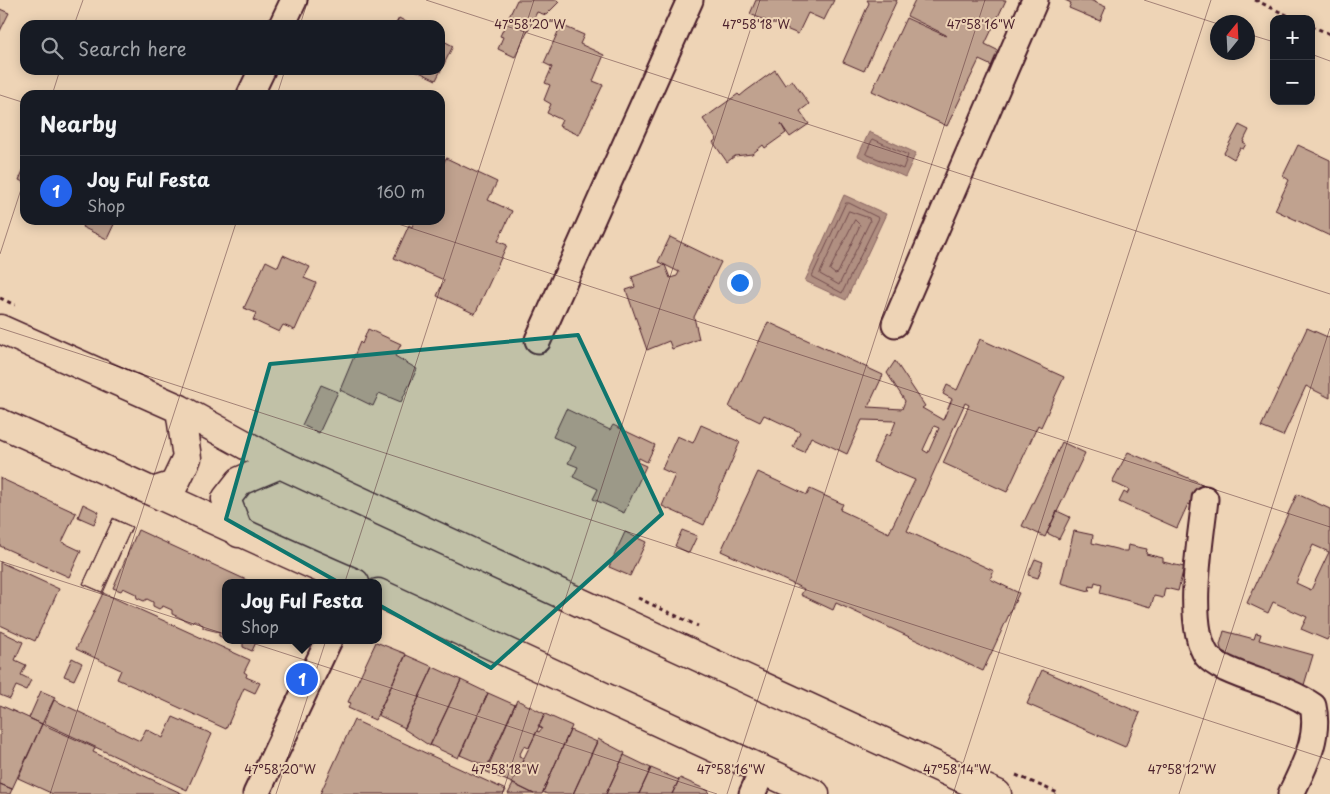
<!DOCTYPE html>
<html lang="en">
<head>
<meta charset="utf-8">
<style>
  :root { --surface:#171b24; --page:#242831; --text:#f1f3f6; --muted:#9ea1a6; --line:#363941; --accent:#2563eb }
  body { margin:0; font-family:"Playpen Sans",sans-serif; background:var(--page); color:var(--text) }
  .controls { position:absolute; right:15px; top:15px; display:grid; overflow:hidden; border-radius:10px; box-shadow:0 2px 12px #0003 }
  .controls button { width:45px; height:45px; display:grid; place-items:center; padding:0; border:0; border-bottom:1px solid var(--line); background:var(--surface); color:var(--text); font:25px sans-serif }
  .compass { position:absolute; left:1210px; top:15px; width:45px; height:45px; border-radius:50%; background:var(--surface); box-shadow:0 2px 12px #0003; rotate:18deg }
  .you { position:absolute; left:739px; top:282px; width:18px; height:18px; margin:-12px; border:4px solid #fff; border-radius:50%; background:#1a73e8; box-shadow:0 0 0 8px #1a73e833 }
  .badge { display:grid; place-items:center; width:32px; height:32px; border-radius:50%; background:var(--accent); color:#fff; font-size:16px; font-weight:700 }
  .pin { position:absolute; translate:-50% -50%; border:2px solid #fff; box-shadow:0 1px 5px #0006 }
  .popup { position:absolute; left:222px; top:579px; width:160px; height:65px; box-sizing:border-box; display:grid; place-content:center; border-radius:10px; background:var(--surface); filter:drop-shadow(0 1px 4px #0005); font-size:16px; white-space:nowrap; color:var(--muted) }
  .popup b { font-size:19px; color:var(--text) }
  .popup::after { content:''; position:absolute; left:50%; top:100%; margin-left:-10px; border:10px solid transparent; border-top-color:var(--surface) }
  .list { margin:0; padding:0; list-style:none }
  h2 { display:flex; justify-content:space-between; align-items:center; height:65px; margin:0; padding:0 20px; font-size:21px }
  h2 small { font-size:16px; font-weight:400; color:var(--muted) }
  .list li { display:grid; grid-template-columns:32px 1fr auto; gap:15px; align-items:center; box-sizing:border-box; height:70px; padding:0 20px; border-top:1px solid var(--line) }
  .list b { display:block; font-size:19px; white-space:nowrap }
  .list p { margin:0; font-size:16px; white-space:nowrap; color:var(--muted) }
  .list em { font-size:16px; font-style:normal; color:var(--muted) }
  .icon { flex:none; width:28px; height:28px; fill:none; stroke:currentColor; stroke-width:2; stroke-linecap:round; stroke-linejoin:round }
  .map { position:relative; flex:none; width:1330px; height:794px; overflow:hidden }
  .search { position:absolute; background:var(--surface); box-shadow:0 2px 12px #0003; left:20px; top:20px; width:425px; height:55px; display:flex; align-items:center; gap:12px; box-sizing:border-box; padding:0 18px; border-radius:15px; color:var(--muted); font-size:19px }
  .panel { position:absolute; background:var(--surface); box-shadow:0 2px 12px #0003; left:20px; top:90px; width:425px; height:135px; border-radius:15px }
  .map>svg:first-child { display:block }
  .water { fill:#b08f81; stroke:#87625f }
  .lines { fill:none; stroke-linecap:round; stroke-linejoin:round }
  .shore { stroke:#734c4d; stroke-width:1 }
  .building { fill:#c0a28f; stroke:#4a1f2b; fill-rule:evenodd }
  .minor-casing { stroke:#4a1f2b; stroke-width:29 }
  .major-casing { stroke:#4a1f2b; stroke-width:31 }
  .path { stroke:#4a1f2b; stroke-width:3; stroke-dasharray:4 4; stroke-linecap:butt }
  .minor { stroke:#eed4b6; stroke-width:25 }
  .major { stroke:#eed4b6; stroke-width:28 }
  .marked { fill:#0f766e; fill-opacity:0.2; stroke:#0f766e; stroke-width:4; stroke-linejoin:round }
  .ticks { fill:none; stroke:#4a1f2b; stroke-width:1; stroke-opacity:0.45 }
  .ticks-label { font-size:12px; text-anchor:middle; fill:#4a1f2b; stroke:#eed4b6; stroke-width:4; stroke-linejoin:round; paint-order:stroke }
</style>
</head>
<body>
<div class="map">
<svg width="1330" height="794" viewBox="0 0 1330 794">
  <rect width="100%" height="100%" fill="#eed4b6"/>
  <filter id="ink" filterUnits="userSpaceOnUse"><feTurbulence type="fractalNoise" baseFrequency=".02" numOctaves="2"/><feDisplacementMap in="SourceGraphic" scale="10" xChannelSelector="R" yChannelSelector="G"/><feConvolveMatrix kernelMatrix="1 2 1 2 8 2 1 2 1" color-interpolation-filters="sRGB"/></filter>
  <g filter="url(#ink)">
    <!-- water -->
    <path class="water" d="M869,132L916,153L905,177L858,156Z
      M844,195L886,214L846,300L805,281Z"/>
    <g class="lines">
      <!-- shore -->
      <path class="shore" d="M873,139L908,155L903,169L866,154Z
        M846,203H849L879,218L842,293L812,277Z
        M849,211L869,218L870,221L839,285L820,274Z
        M855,220L860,225L838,273L835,274L830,270Z"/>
    </g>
    <!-- building -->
    <path class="building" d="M517,0H557L559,2L546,15L537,12L515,57L498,49L503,37L500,36Z
      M756,0H834L824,20L808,13L798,34L750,14Z
      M867,0H897L864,71L843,62L869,3Z
      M915,0H1006L985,44L999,51L992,66L979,60L947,126L872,91L906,18L946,36V35L907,16Z
      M1065,0H1090L1106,7L1100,21L1069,8L1071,3Z
      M0,9L9,13L0,31Z
      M399,18L412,25H395Z
      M561,25L584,35L580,44L604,55L593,81L603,85L579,135L559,126L562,120L547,113L551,104L544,100L550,85L545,83L552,67L544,63Z
      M440,39L453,46L436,80L415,70H440Z
      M775,70L785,85L792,80L809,104L800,111L809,124L790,137L781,124L786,133L765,148L763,145L752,154L735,156L727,162L713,142L717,139L703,119L738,94L740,96L746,91Z
      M1239,125L1249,130L1243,142L1246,144L1243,149L1240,148L1234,159L1224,153Z
      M1298,145L1330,160V236L1275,210L1289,180L1283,176Z
      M446,158L497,182L488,200L512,211L498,241L507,245L475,314L437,296L444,280L394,258L409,225L412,227L415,220H440V171Z
      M25,166V183L19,180Z
      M85,220H116L107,239L82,227Z
      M670,237L721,262L694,317L699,339L672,349L669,341L647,350L626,290L635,287L632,277L665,265L658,262ZM665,265L679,272L677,276L670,278Z
      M283,255L310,267L304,278L316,283L295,330L283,325L279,332L253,320L256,313L244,308L266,261L278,267Z
      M768,322L883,375L868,407L902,409L905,401L887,373L895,361L925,406L922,408L943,420L952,399L943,394L947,385L957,390L980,339L1064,377L1041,427L1038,425L1007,492L943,463L969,405L965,403L907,531L994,571L990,579L1019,593L983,671L836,603L833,610L801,595L804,589L721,551L758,472L807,495L810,489L843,504L840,510L889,533L915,480L873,462L886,434L890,436L896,421L862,420L847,454L811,437L804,452L793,447L800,432L764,415L760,422L729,407ZM934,426L939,428L928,453L923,450Z
      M1307,328L1330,338V398L1306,386L1283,436L1261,427Z
      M368,329L401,344L395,356L417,369L401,402L379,393L373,406L340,390L360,342L362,344Z
      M321,385L338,392L319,433L302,425Z
      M566,409L610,430L613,425L655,445L647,462L639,458L637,462L646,466L624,513L593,499L598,489L573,477L578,467L568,463L576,447L553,437Z
      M701,425L740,442L704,525L662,506L675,475L662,469L677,436L693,443Z
      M1062,442L1085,453L1045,537L1022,526Z
      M1128,452L1207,486L1197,508L1188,504L1177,528L1119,502L1124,492L1127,494L1129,490L1112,482Z
      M0,478L76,513L62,542L81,551L69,577L0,546Z
      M1297,494L1330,509V634L1327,640L1301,629L1307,617L1273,602L1268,613L1247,603ZM1313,545L1329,552L1311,590L1296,583Z
      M83,504L99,512L94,524L78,517Z
      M1057,511L1070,517L1059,539L1047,533Z
      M113,518L132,527L103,593L83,584Z
      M113,519L132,527L102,592L83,584Z
      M138,530L253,583H226V639L219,636V632L203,628V625L194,620L191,623L172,614V610L163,606L159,609L153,606V602L147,599L144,601L137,598L136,594L123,588L121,591L113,588Z
      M682,530L697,536L689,553L675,546Z
      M1074,531L1093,535L1092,543L1124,551H1127L1128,545L1147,549L1146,554L1163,558V562L1184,567L1178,591L1165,588L1163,598L1154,596L1151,607L1100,593L1102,584L1095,582L1094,587L1090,586L1089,591L1061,583Z
      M625,532L646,542L630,576L609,567Z
      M1035,559L1043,562L1038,578L1028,575Z
      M0,562L59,589L35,641L0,625Z
      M103,593L250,660L244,672L247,674L246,677L260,683L255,693L244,688L226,729L117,679L121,670L76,649Z
      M0,631L23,642L15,660L26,665L21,675L31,680L26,690L16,686L10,699L0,695Z
      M1224,631L1254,639L1256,633L1261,634L1259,640L1313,655L1304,685L1224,661L1220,645Z
      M237,640H257L252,651L243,647V643Z
      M376,642L406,654L375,720L348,708L351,703L348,702Z
      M406,655L433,667L405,728L378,715Z
      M72,658L82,663L74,680L64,676Z
      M433,667L461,680L430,746L404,729Z
      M1042,670L1140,713L1125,747L1027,704Z
      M461,680L488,693L458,758L430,745Z
      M41,691L55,697L42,724L29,718Z
      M488,693L515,705L488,767L460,755Z
      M54,700L140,741L146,729L163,738L173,717L212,734L187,790L44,723Z
      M517,700L545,714L529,748L524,746L519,756L524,758L512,783L485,771Z
      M0,705L42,724L12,789L0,784Z
      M545,714L572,726L542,794H534L512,783L537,731L539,732L542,728L538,726Z
      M354,720L506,790L504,794H320Z
      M42,724L95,748L93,752L183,794H53L18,778Z
      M570,730L597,742L573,794H547L543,792Z
      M598,739L625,753L606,794H573Z
      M624,755L651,768L639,794H606Z
      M651,768L679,780L672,794H639Z
      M680,778L709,791L708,794H672Z
      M0,784L12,789L10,794H0Z
      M513,784L534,794H508Z"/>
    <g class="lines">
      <defs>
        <path id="minor" d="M282,25L294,0
          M250,95L262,70
          M895,324L1035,0
          M538,340L690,0
          M1205,499C1201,538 1185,624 1207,656C1211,661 1220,666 1226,669C1256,683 1285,687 1313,706C1320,738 1304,766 1291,794
          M256,794L329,640
          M752,794L763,770"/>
        <path id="major" d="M0,329L180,409L280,464L481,557L997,794
          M0,423C119,475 236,532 355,583
          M155,491L174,485L187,458L180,409
          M239,533L226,499L240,481L280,464
          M378,593L815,794"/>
      </defs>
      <!-- minor casing -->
      <use href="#minor" class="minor-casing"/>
      <!-- major casing -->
      <use href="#major" class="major-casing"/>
      <!-- path -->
      <path class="path" d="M1255,0L1295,19
        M1311,26L1330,34
        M0,298L15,305
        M638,598L698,626
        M1016,775L1060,794"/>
      <!-- minor -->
      <use href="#minor" class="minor"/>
      <!-- major -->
      <use href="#major" class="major"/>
    </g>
  </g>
  <!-- marked area -->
  <path class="marked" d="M578,335L662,514L491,668L226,519L270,364Z"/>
  <!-- ticks -->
  <path class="ticks" d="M426,0L1330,294M1144,0L1218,24M74,25L83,0M300,25L308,0M1248,34L1274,42M1311,54L1330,61M0,95L25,103M52,95L60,70M277,95L285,70M386,220L1330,527M0,254L25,177M0,328L1330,760M0,561L717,794M50,794L237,220M276,794L534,0M502,794L760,0M727,794L985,0M953,794L1211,0M1179,794L1330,328"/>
  <g class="ticks-label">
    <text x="530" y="29">47°58'20"W</text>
    <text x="756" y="29">47°58'18"W</text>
    <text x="981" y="29">47°58'16"W</text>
    <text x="280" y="774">47°58'20"W</text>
    <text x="505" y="774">47°58'18"W</text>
    <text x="731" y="774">47°58'16"W</text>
    <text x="957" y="774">47°58'14"W</text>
    <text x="1182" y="774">47°58'12"W</text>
  </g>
</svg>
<div class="controls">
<button>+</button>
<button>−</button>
</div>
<svg class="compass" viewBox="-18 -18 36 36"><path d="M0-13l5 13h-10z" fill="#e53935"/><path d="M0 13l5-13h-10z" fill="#9ea1a6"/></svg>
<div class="you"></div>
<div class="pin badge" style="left:302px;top:679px">1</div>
<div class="popup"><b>Joy Ful Festa</b>Shop</div>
<div class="search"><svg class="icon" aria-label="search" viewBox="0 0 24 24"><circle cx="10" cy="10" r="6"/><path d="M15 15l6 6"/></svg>Search here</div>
<section class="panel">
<h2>Nearby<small></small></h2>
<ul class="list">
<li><span class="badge">1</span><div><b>Joy Ful Festa</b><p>Shop</p></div><em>160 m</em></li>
</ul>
</section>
</div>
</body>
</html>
